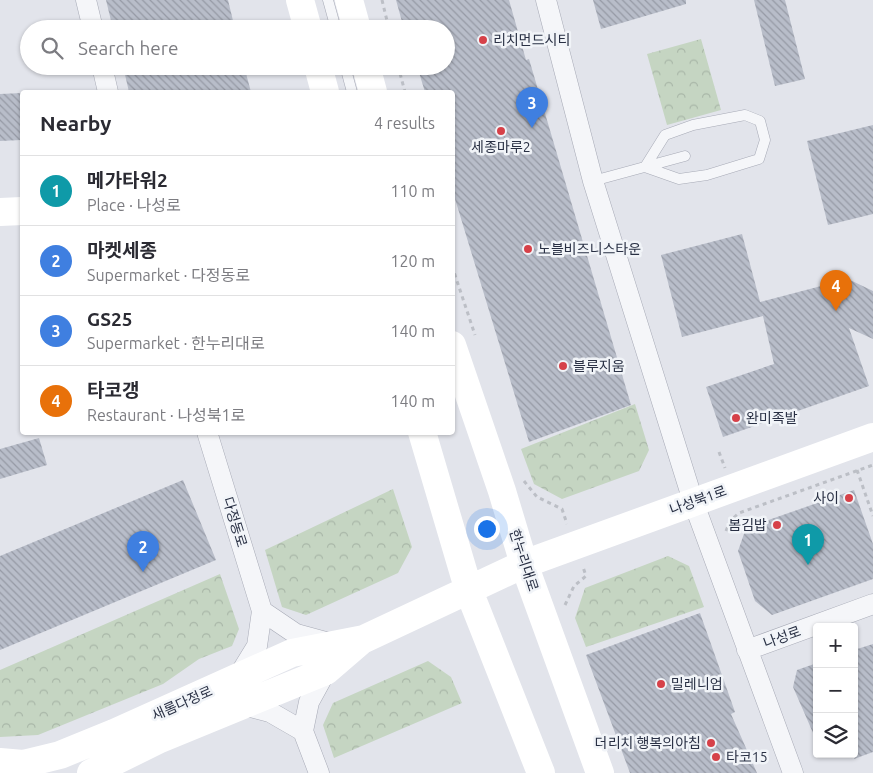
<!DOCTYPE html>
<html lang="en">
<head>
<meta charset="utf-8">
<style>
  :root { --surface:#fff; --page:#f2f2f3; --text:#2b2b33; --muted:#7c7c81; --line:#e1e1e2; --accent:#d64149 }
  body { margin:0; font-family:Ubuntu,"Noto Sans KR",sans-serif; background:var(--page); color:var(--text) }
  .controls { position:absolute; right:15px; bottom:15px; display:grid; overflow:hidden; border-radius:5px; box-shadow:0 1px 4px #0004 }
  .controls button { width:45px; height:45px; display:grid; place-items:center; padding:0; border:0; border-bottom:1px solid var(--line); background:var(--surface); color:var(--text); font:25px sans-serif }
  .you { position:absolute; left:486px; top:528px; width:18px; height:18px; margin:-12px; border:4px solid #fff; border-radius:50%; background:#1a73e8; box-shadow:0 0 0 8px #1a73e833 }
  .badge { display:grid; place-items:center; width:32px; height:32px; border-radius:50%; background:var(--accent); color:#fff; font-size:16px; font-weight:700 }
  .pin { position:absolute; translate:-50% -41px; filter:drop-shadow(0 1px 2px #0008) }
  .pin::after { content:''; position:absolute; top:26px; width:18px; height:15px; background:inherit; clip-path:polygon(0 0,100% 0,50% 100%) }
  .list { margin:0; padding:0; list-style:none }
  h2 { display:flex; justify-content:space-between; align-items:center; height:65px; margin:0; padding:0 20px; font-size:21px }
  h2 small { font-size:16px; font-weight:400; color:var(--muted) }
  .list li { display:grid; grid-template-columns:32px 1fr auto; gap:15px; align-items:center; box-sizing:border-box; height:70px; padding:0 20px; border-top:1px solid var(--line) }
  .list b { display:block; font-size:19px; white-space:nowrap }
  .list p { margin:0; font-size:16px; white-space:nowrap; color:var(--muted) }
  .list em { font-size:16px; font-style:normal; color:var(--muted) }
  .icon { flex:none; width:28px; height:28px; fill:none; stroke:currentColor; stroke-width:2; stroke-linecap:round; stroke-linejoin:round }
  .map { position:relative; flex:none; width:873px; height:773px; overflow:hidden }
  .search { position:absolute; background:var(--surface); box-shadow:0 1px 4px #0004; left:20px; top:20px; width:435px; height:55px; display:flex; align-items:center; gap:12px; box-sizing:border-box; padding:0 18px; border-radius:28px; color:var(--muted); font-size:19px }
  .panel { position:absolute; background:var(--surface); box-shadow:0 1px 4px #0004; left:20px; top:90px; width:435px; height:345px; border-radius:5px }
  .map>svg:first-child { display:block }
  .park { fill:url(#park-crowns) }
  .building { fill:url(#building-back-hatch) }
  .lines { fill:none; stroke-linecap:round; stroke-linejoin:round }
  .lane-casing { stroke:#a7aab6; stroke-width:11 }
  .street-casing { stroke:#a7aab6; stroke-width:21 }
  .path { stroke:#bcbfc6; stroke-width:3; stroke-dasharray:4 4; stroke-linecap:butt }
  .lane { stroke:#f5f6f9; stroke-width:10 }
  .street { stroke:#f5f6f9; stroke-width:20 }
  .secondary { stroke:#fff; stroke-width:28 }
  .poi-dot { fill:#d64149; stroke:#f1f4f8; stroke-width:2 }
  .labels { text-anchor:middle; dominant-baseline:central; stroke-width:5; stroke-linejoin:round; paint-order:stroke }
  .poi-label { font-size:14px; fill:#293044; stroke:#f1f4f8; text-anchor:start }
  .street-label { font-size:14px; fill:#293044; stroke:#f1f4f8 }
</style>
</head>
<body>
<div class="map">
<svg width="873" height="773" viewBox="0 0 873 773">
  <defs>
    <pattern id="park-crowns" width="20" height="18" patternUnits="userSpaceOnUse" patternTransform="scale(1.25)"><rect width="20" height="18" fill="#c5d5c2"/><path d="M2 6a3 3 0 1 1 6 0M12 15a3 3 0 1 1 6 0" fill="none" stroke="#a9b7a8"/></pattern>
    <pattern id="building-back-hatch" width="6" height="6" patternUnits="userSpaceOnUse" patternTransform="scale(1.25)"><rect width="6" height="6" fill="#b8bdc9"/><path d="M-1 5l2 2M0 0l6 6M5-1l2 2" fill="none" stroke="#969aa5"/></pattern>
  </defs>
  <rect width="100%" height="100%" fill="#e2e4eb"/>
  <!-- park -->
  <path class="park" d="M701,39L721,110L667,125L647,54Z
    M635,404L649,450L639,471L562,499L534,484L521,449Z
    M393,489L412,547L398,573L306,615L282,607L265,550Z
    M668,556L689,566L704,607L586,647L575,618L585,588Z
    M220,574L239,629L232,646L199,659L163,684L38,735L0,737V670Z
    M428,661L451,677L462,703L334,758L323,725L333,703Z"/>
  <!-- building -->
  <path class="building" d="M106,0H228L235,29H113Z
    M396,0H509L526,60L529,59L631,405L529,442L452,189V92H425L417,66H446V29H404Z
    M593,0H686V4L601,29Z
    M754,0H785L805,79L775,86Z
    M123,66H244L251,92H129Z
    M22,93V140L0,141V94Z
    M873,125V214L828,225L807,141Z
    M742,234L763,313L760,302L848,279L873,291V339L849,328L869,386L723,437L706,387L774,364L763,316L682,337L661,255Z
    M39,438L47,465L0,479V449Z
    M183,480L216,560L0,650V556Z
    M854,490L873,544V579L772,615L755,601L738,551L746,528Z
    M700,613L735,712L731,714L757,773H630L586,655Z
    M873,644V752L854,759V650Z
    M817,663V742L793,687L797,670Z"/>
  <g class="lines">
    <defs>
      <path id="lane" d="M328,0L336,29
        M345,66L352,92
        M745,115L760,121L765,140L759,159L707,175L679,179L645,167L665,135L693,125Z
        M593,181L685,156"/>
      <path id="street" d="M86,0L93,29
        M546,0L593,181L693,501L793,773
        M102,66L108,92
        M207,432L262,611L257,646L238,677
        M262,611L296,634L329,643
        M747,650L873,604
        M243,705L270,712L303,731
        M303,731L309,702L326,671
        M303,731L319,773"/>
    </defs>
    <!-- lane casing -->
    <use href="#lane" class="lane-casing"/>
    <!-- street casing -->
    <use href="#street" class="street-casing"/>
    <!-- path -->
    <path class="path" d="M382,0L389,29
      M398,66L405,92
      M452,266L475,335
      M719,452L725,468
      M857,470L873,516
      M524,481L537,497L562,509L567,524
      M726,531L730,521L739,513L873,465
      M565,605L574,586L586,576L583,567"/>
    <!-- lane -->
    <use href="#lane" class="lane"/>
    <!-- street -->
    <use href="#street" class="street"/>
    <!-- secondary -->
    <path class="secondary" d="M300,0L308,29
      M349,0L357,29
      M318,66L325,92
      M366,66L373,92
      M0,212L22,211
      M452,345L502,491L524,564L600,773
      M422,432L469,591L541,773
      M0,762L23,764L60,755L114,733L292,653L364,639L524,564L873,437
      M91,773L160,739L326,671L362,640"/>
  </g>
  <!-- markers -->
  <g class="poi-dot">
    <circle cx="483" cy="40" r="5"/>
    <circle cx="501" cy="131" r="5"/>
    <circle cx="528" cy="249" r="5"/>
    <circle cx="563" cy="366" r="5"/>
    <circle cx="736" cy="418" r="5"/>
    <circle cx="849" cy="498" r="5"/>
    <circle cx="777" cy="525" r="5"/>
    <circle cx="661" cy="684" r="5"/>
    <circle cx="711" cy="743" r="5"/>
    <circle cx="716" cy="757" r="5"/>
  </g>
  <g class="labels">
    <!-- poi labels -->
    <g class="poi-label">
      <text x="493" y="40">리치먼드시티</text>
      <text x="501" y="147" text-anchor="middle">세종마루2</text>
      <text x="538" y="249">노블비즈니스타운</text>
      <text x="573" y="366">블루지움</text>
      <text x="746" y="418">완미족발</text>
      <text x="839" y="498" text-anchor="end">사이</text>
      <text x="767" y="525" text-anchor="end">봄김밥</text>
      <text x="671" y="684">밀레니엄</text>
      <text x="701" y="743" text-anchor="end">더리치 행복의아침</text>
      <text x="726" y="757">타코15</text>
    </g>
    <!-- street labels -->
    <g class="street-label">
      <text transform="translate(698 500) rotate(-20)">나성북1로</text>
      <text transform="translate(235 522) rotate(73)">다정동로</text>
      <text transform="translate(524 560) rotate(72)">한누리대로</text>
      <text transform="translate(782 637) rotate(-20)">나성로</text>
      <text transform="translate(182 703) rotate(-24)">새롬다정로</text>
    </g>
  </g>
</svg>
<div class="controls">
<button>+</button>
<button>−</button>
<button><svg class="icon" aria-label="layers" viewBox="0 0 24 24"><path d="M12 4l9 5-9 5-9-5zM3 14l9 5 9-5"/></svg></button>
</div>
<div class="you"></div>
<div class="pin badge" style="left:808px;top:565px;background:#0f9aa8">1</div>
<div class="pin badge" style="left:143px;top:572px;background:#3f7fe0">2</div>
<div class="pin badge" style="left:532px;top:128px;background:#3f7fe0">3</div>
<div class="pin badge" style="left:836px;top:311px;background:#e8710a">4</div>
<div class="search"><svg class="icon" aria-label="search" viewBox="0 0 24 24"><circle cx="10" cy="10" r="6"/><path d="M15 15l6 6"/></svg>Search here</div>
<section class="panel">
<h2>Nearby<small>4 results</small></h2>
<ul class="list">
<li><span class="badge" style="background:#0f9aa8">1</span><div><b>메가타워2</b><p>Place · 나성로</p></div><em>110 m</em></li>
<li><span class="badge" style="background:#3f7fe0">2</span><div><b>마켓세종</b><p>Supermarket · 다정동로</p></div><em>120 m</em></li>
<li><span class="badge" style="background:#3f7fe0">3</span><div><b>GS25</b><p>Supermarket · 한누리대로</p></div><em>140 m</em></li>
<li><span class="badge" style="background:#e8710a">4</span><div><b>타코갱</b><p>Restaurant · 나성북1로</p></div><em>140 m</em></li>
</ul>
</section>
</div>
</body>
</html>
